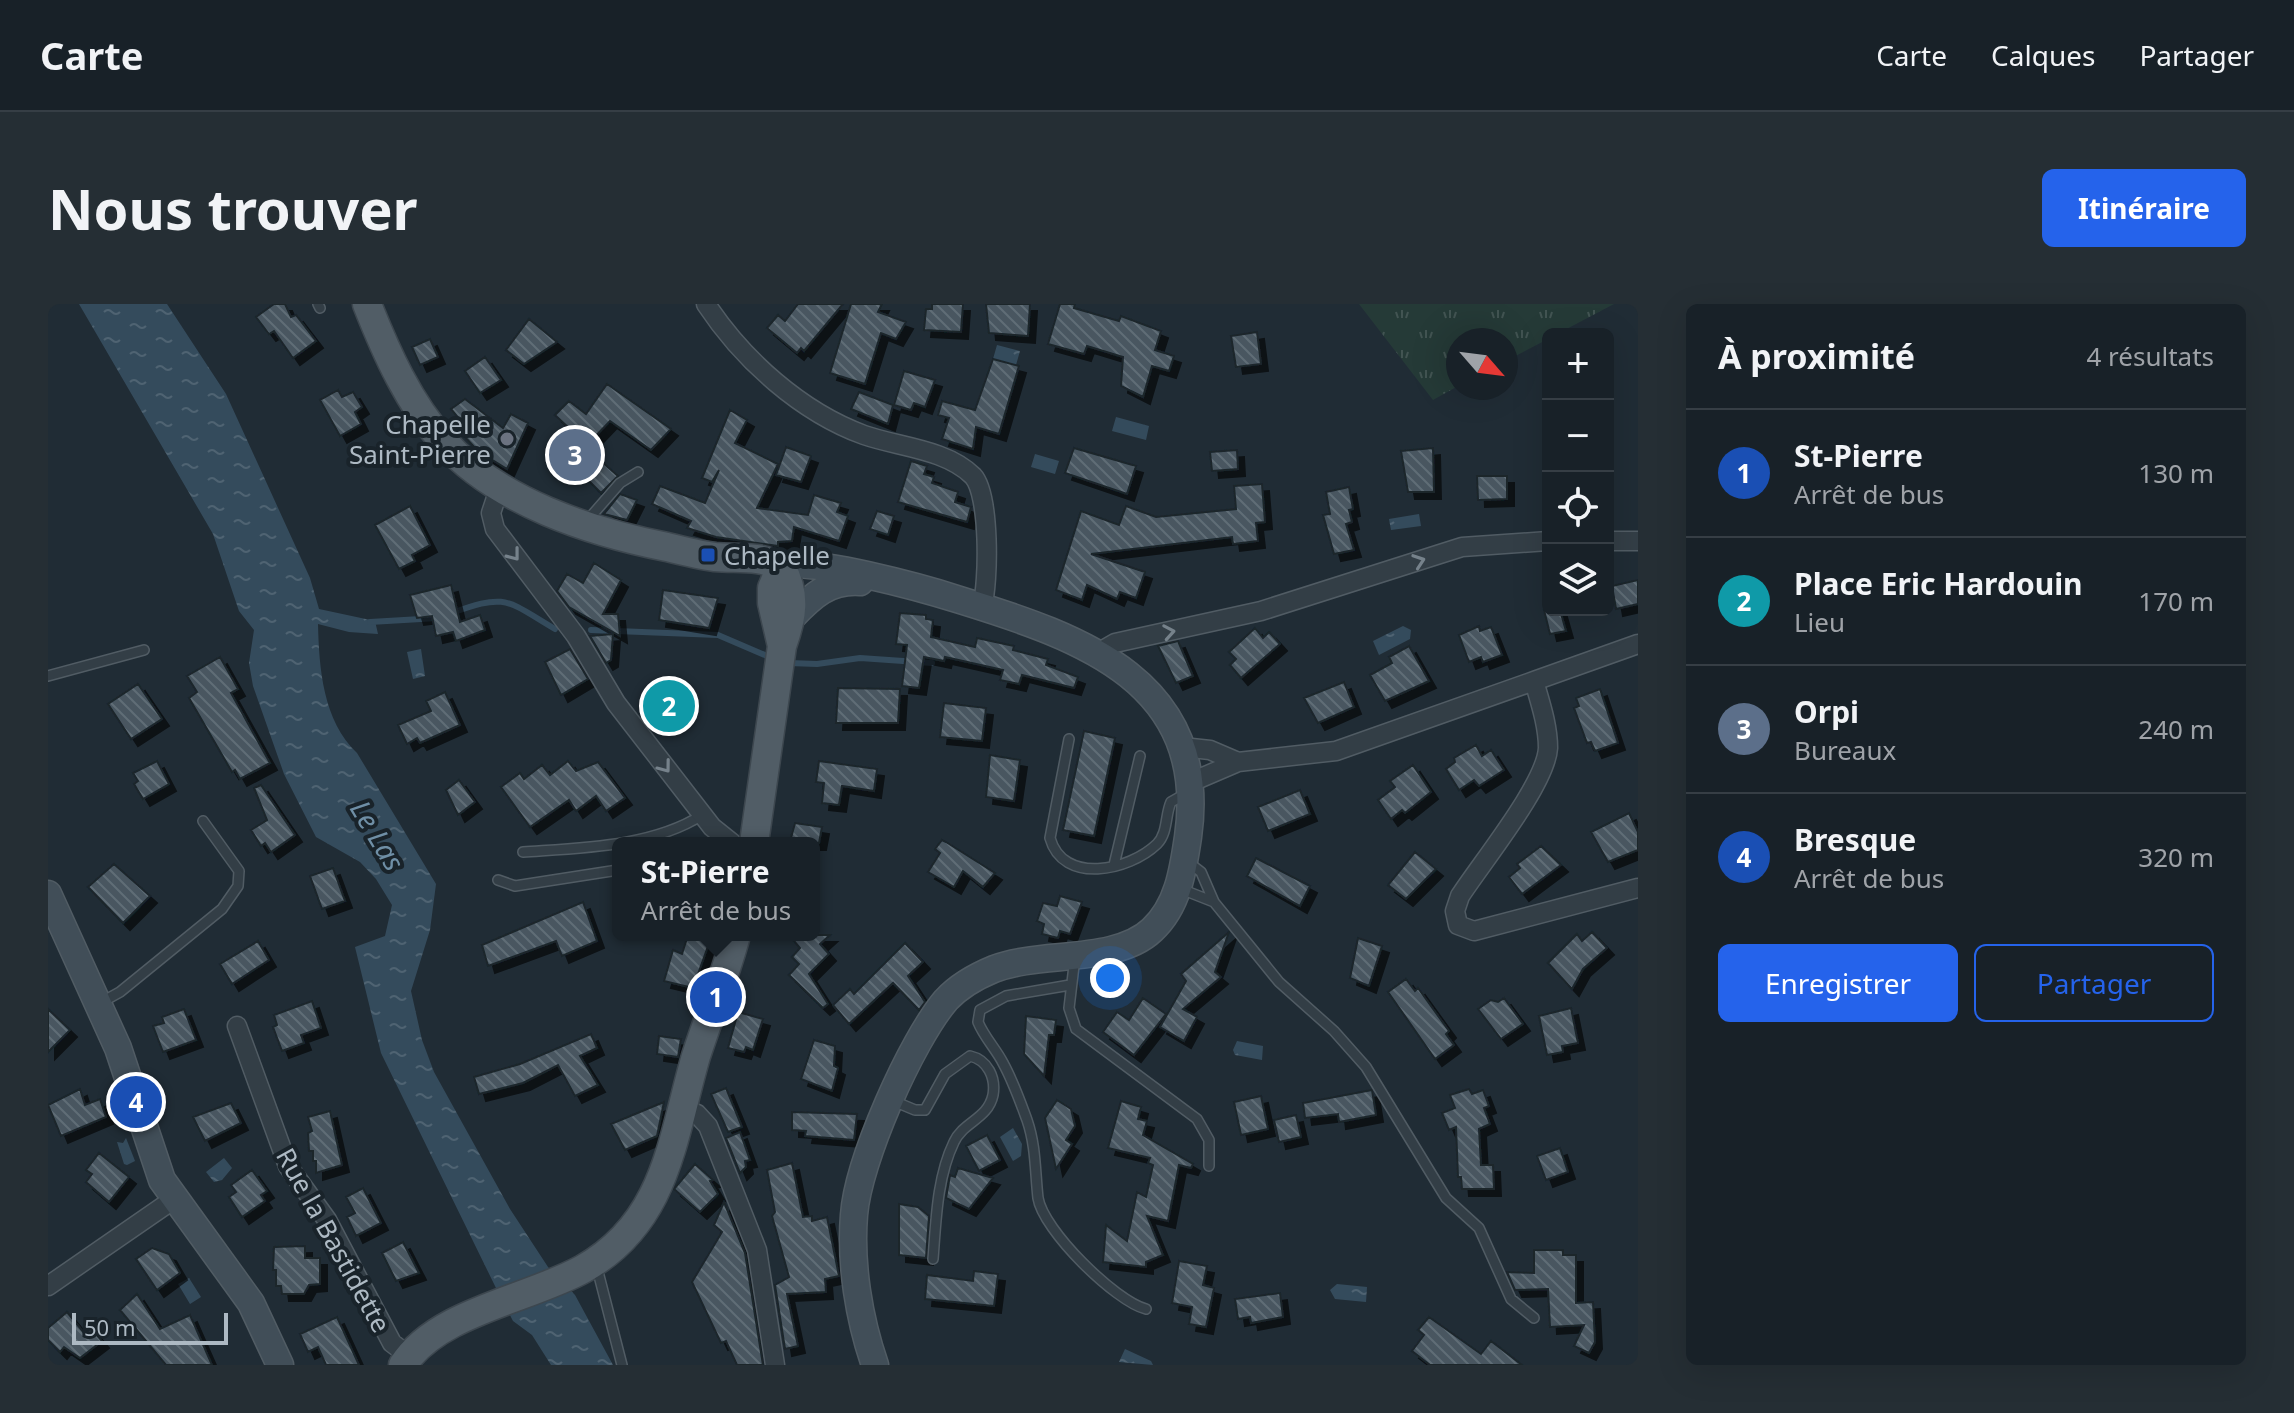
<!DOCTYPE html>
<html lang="fr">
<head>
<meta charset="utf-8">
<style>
  :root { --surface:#182128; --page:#252e34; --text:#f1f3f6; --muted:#9fa3a8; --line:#363e45; --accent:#2563eb }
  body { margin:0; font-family:"Noto Sans",sans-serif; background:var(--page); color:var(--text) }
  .controls { position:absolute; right:24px; top:24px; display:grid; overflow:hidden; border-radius:12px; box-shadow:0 8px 32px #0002 }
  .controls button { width:72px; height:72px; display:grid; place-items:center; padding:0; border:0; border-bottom:2px solid var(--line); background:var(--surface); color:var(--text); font:40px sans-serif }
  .compass { position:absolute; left:1398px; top:24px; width:72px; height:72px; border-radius:50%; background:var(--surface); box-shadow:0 8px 32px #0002; rotate:118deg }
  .scale { position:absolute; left:24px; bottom:20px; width:156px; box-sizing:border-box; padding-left:8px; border:4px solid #adb9c3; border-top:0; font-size:22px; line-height:28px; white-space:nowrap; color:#adb9c3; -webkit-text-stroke:6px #19232a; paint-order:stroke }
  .you { position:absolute; left:1062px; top:674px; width:28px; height:28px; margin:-20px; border:6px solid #fff; border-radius:50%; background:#1a73e8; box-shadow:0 0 0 12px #1a73e833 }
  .badge { display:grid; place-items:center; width:52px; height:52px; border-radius:50%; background:var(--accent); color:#fff; font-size:26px; font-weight:700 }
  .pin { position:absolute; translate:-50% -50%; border:4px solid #fff; box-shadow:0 2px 8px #0006 }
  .popup { position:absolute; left:564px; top:533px; width:208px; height:104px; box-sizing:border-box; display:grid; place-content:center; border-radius:12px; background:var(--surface); filter:drop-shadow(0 2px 6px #0005); font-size:26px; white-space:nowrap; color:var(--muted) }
  .popup b { font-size:30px; color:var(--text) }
  .popup::after { content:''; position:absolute; left:50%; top:100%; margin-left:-16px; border:16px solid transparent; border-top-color:var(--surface) }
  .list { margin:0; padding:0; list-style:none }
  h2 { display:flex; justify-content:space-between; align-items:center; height:104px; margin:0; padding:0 32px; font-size:34px }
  h2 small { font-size:26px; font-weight:400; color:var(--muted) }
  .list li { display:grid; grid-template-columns:52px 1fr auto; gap:24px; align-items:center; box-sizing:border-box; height:128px; padding:0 32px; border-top:2px solid var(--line) }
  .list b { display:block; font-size:30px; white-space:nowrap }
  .list p { margin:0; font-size:26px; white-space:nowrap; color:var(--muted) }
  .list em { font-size:26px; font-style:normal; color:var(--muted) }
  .actions { display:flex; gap:16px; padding:24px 32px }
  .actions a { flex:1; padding:18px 0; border:2px solid var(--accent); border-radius:12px; text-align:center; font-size:28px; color:var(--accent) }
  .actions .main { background:var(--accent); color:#fff }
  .icon { flex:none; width:44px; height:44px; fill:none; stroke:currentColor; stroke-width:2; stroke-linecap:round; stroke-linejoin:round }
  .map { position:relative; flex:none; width:1590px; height:1061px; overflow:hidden; border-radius:12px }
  header { display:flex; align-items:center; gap:48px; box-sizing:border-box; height:112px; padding:0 40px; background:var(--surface); border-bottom:2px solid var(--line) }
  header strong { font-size:38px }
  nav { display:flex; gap:44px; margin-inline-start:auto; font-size:28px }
  .intro { display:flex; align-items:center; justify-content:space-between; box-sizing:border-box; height:192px; padding:0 48px }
  h1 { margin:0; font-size:56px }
  .button { padding:20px 36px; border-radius:12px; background:var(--accent); color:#fff; font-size:28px; font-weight:700 }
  main { display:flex; gap:48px; padding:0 48px }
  aside { flex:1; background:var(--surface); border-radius:12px; box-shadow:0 8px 32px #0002 }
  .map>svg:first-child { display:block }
  .grass { fill:url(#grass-tufts) }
  .water { fill:url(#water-ripples) }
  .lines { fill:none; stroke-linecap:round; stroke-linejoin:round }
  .stream { stroke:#344b5c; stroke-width:6 }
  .building { fill:url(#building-back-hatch); stroke:#1b252c; stroke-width:2; filter:url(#shadow) }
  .lane-casing { stroke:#515c64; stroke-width:12 }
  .street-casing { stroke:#515c64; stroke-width:21 }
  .secondary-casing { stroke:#515c64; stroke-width:29 }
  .primary-casing { stroke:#3d474f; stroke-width:31 }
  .lane { stroke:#333e46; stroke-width:9 }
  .street { stroke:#333e46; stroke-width:18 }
  .secondary { stroke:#414e58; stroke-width:26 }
  .primary { stroke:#515d66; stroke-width:28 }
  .oneway { stroke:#76828b }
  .worship-dot { fill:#6b7280; stroke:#19232a; stroke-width:3 }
  .transit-dot { fill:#1a4fb4; stroke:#19232a; stroke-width:3 }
  .labels { text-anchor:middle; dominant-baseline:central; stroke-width:8; stroke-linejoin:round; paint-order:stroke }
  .poi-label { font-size:26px; fill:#adb9c3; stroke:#19232a; text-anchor:end }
  .street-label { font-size:26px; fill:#adb9c3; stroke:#19232a }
  .water-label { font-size:28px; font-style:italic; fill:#6f8fa6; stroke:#19232a }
</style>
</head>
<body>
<header>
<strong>Carte</strong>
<nav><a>Carte</a><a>Calques</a><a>Partager</a></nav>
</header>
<div class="intro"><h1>Nous trouver</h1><a class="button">Itinéraire</a></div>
<main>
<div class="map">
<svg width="1590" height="1061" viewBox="0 0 1590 1061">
  <defs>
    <pattern id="grass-tufts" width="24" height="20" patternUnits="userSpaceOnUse" patternTransform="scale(2)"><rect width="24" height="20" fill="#253a37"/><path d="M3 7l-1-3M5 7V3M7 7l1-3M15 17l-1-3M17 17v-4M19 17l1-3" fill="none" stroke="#425452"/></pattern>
    <pattern id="water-ripples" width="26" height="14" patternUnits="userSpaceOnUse" patternTransform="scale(2)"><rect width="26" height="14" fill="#344b5c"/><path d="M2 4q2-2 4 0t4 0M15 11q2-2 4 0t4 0" fill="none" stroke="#4f6372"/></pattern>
    <pattern id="building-back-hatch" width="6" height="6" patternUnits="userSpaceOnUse" patternTransform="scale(2)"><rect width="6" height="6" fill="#485761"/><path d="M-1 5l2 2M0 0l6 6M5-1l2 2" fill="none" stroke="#606d76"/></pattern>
    <filter id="shadow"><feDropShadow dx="7" dy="7" stdDeviation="0" flood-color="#0009"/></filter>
  </defs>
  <rect width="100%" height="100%" fill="#202c35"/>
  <!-- grass -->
  <path class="grass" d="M1311,0H1566L1509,30H1500V35L1458,57V36H1410V82L1385,96Z"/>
  <!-- water -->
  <path class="water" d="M31,0H119L178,90L262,274L271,305L327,317L330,330L301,328L270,320C271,364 275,417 309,449L388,580L382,626L363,687L374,736L386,768L462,905L500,963L527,991L565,1061H503L484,1031L465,1017L448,984L333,749L307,643L337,632L344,601L328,575L312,558L268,533L236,470L205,382L201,359L206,326L191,307L165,230Z
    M949,41L972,47L968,61L945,55Z
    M1068,113L1101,122L1098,136L1064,127Z
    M987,150L1011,157L1007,170L983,163Z
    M1371,210L1373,222L1343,226L1341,215Z
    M1355,322L1363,326L1362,335L1331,351L1325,337Z
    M373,345L377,372L365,375L359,348Z
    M1189,737L1215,742L1214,756L1187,751L1185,746Z
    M965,824L974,840L973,852L965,857L952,833Z
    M78,834L87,857L79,861L76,860L69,838L75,839Z
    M176,854L184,864L174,876L166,878L158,868Z
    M141,974L153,993L142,1000L130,980Z
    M1289,980L1319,983L1318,998L1287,995L1282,986Z
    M1077,1045L1103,1057L1105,1061L1071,1058Z"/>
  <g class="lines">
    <!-- stream -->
    <path class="stream" d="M404,309C459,289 458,296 507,325
      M322,318L390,314
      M543,326L670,331L726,355
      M741,359L769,360L812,354L884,359"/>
  </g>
  <!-- building -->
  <path class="building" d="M226,0H237L243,13L248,11L268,37L245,54L226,27L221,30L208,13Z
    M750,0H795L756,47L753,44L749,49L719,24L730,11L737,17Z
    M803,0H834L830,8L858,18L848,35L833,29L817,80L782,69Z
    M884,0H915L913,28L876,26L878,5H884Z
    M938,0H982L980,32L941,29Z
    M1012,0H1027L1026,4L1071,17L1073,12L1113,27L1107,46L1126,52L1121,67L1104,62L1095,93L1073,82L1075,53L1039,42L1036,50L1000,40Z
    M481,15L509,38L476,60L458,46Z
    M1209,28L1213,60L1188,63L1183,32Z
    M382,35L390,53L372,61L364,43Z
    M437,53L453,76L432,89L417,67Z
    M945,55L971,62L951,130L928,123L925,145L894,135L901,114L890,111L894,97L927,106Z
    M856,67L887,76L877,103L866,99L863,106L846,101Z
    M559,80L623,125L603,146L562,117L539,141L507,111L521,97L538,110Z
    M290,86L294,93L305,88L314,103L307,108L313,120L292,132L272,96Z
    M811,88L845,101L840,120L803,105Z
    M417,95L455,124L463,110L480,119L459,165L430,147L415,131L420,126L403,105Z
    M682,106L699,116L687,139L730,160L709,204L760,211L766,191L793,199L789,208L800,212L791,237L746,223L744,237L730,238V242L668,233L639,224L643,217L604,200L612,182L657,199L671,166L664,178L654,174Z
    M529,136L570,172L553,189L515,151Z
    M738,143L763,152L753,178L728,171Z
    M1026,144L1088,162L1079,190L1017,169Z
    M1385,144L1386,188H1360L1353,147Z
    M1189,146L1190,165L1164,167L1162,148Z
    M863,157L879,162L876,170L886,173L884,179L910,188L907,198L923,203L919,218L850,198Z
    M1429,172H1459V195L1430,196Z
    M1214,180L1217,218L1208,219L1210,237L1185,240L1184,233L1043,250L1097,268L1088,294L1072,288L1069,295L1039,281L1034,296L1008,286L1033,207L1071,221L1078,202L1108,213L1188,205L1186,182Z
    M1301,183L1305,205L1301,206L1304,218L1298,220L1306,246L1286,250L1275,211L1282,210L1278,188Z
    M572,190L589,196L579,216L556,210Z
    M362,202L382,241L364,251L367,257L351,265L327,221Z
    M829,207L846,212L840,231L822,225Z
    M546,259L573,276L555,310H570L572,332L521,303L509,287L519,270L535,279Z
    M1590,276V300L1568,305L1564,282Z
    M403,281L412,318L432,311L437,326L408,337L405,328L388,332L384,312L369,314L362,291Z
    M615,286L670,294L661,324L611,316Z
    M1496,306H1512L1518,327L1502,330Z
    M852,309L878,311V315L885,316L883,333L927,343L929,334L966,342L965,346L1000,355L998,361L1030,373L1026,384L974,371L971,380L952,376L955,366L897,353L896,357L876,353L871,384L854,382L859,341L848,340Z
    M1431,322L1432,327L1443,323L1454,351L1435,358L1433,353L1421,358L1411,331Z
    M1207,324L1215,334L1221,328L1232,340L1193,374L1182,361L1188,355L1181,348Z
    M565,330L563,356L558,359L542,332Z
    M1130,337L1145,372L1128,379L1110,342Z
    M1361,342L1381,377L1337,397L1322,371L1344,359L1341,353Z
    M522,345L540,375L513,391L497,358Z
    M172,353L190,385L183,389L222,459L192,475L187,466L184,468L141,394L149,388L139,372Z
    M1296,378L1306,403L1270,419L1256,394Z
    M90,380L114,415L83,435L60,400Z
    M790,384L852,385L850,419H788Z
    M1552,385L1570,439L1547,447L1543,438L1539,439L1526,404L1531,402L1528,394Z
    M397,388L412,421L372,439L369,434L359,440L350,421L383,407L378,397Z
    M896,399L938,404L934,437L892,433Z
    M1036,427L1067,434L1046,532L1015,526Z
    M1428,441L1434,452L1443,446L1456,466L1431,482L1426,476L1411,486L1398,465L1407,458L1406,454Z
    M942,451L972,456L966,497L938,493Z
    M109,457L121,480L95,495L86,480L90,477L85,469Z
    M520,457L528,467L550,458L577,494L558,507L548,492L528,507L521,496L482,523L453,483L472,469L476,475L494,461L502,471Z
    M771,457L829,465L826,487L794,482L791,501L774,499L776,479L768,478Z
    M1365,461L1383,488L1357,509L1354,506L1343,515L1330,496L1347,483L1342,477Z
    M411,476L427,498L410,511L398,486Z
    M213,481L247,531L223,548L217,539L213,542L203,526L219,516L206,484Z
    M1252,486L1262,510L1220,527L1210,503Z
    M1581,509L1590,528V546L1560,558L1543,528Z
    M747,519L774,523L771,539H748L749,535L743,534Z
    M894,536L898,538L947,569L935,583L915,567L906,583L880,568L892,549L887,545Z
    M1493,542L1513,561L1474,590L1461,573L1472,564L1469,560Z
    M1367,548L1388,565L1358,595L1340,581Z
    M1208,554L1262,582L1252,602L1199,572Z
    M66,560L102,592L75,619L40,583Z
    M285,564L297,597L274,605L262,572Z
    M1012,592L1034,598L1022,630L1012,627L1010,634L994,630L996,620L989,617L995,599L1009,602Z
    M535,598L549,637L514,652L508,637L440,662L434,641Z
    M1181,628L1167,668L1173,673L1135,705L1149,713L1136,737L1112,723L1138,677L1133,670Z
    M1544,628L1559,644L1535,665L1524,685L1500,659L1529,630L1534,637Z
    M640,631H664L645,684L616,677L625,646L634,650Z
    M741,631H782L772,640L781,650L761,670L780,700L775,704L741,671L751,660L744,653L752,644Z
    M1310,634L1334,642L1321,682L1302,674Z
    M210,637L221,656L184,680L172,660Z
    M857,639L875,658L860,672L877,698L871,706L845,679L801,720L785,701L802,685L806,690Z
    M1358,675L1367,687L1370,684L1401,727L1398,730L1406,741L1387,755L1340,688Z
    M1095,694L1118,710L1086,751L1055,728L1069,708L1081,716Z
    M1456,694L1475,720L1453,735L1430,705L1443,696L1450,698Z
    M264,697L273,724L253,731L256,739L234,747L225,723L229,721L226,711Z
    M1523,704L1530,739L1514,742L1515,748L1499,751L1491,712Z
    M0,705L22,726L0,748Z
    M136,705L148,736L115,748L105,722L116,719L114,713Z
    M690,708L715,715L705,746L698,743L696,748L680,744Z
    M978,712L1008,716L1006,731H1001L996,772L976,750Z
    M543,730L549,744L532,752L550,781L527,792L510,761L475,779L431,790L426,773L472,760Z
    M611,732L633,735L630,753L609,750Z
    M766,736L787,742L786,762L790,764L784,787L753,775Z
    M678,784L694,823L680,828L663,790Z
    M32,785L37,801L52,795L58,813L13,832L0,801Z
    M1421,785L1424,790L1435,786L1441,802L1436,804L1442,820L1431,825L1433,861H1445L1446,885H1414L1413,873H1410L1408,823L1401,826L1394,809L1407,804L1402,791Z
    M1324,786L1328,811L1291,818L1290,810L1257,814L1255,799Z
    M1213,792L1220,825L1193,831L1186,798Z
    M1009,796L1023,805L1027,822L1018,836L1024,840L1008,865L997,814Z
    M1073,797L1093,803L1090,815L1099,817L1095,831L1145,860L1143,864L1131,861L1120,917L1099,912L1115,951L1098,958V963L1055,958L1058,921L1079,937L1089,888L1098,893L1105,861L1100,859L1102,854L1060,844Z
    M616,798L609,832L577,846L563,820Z
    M183,799L193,819L157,837L145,813Z
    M282,807L294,861L268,869V857H265V847H261L260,829L264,827L260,813Z
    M744,808L809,810L806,836L757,832L758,827L744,826Z
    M1248,811L1253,833L1231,838L1226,816Z
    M692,828L702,856L697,857L698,863L692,869L678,834Z
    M939,831L952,856L931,867L918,842Z
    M1512,844L1520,868L1498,876L1489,852Z
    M51,849L81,873L61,898L38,878L44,870L38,866Z
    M744,859L755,913L764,912V917L779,913L791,972L777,975L778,988L739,990L750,1042L737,1045L727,981L741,973L724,912L727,908L719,866Z
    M647,860L665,876L662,877L670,890L652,908L626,885Z
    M910,864L945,874L921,905L898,894L902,871L907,873Z
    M204,866L219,887L213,891L217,897L194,913L181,893L188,888L183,881Z
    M315,884L333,919L308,932L299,913L307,909L298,893Z
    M676,898L697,949L715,1061H689L678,1037L673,1039L644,978L674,928L666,921Z
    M851,900L870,903L881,912L878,954L851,951Z
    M355,938L371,969L348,977L334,949Z
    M257,942V954H272V980L261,981L256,990H234L233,982H228V966H225L226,943Z
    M104,944L121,950L132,969L109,986L88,955Z
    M1486,946H1515V951H1528V999L1545,998L1547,1038L1541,1049L1526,1042L1536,1021L1502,1023L1500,985L1467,986L1459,968L1486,969Z
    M1131,957L1159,962L1155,981L1166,984L1158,1023L1141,1020L1144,1003L1124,999Z
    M926,967L950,970L946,1002L877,995L879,971L925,977Z
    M1232,989L1235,1013L1203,1019L1202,1013L1190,1015L1187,995Z
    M89,990L112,1025L142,1011L164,1061H118L72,1006Z
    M19,1008L37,1030L43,1024L54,1037L32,1054L16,1043L12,1048L0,1036V1024Z
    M289,1013L311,1061H278L270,1043L260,1048L252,1030Z
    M1381,1013L1433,1050L1443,1037L1474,1061H1382L1364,1047L1376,1031L1370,1026Z"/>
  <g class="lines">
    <defs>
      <path id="lane" d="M270,0L272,4
        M538,218L572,179L590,168
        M0,372L96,346
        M1021,435L1002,534C1015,581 1081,567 1109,540C1120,529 1117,511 1123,498L1139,489
        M475,548C532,544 604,543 654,511
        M1066,561L1092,452
        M450,576L467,582L570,566
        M1133,585L1166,598L1153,568L1140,558
        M1166,598L1231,678L1286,727L1318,763L1398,894L1431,924L1463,995L1486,1014
        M1027,653L1021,704L1028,725L1149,815L1161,836V862
        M1022,681L958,692L932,706L930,718C936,733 948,745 955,759C965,777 972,797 979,816C988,842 987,867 990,894C995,926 1067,997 1098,1005
        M52,699L72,688L174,605L190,582L191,567L155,517
        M843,796L867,806H877L897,770L922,752C940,756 948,774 945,791C940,815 915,818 906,838C889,873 888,917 885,955
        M548,960L574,1061"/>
      <path id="street" d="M658,0C695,56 753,108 816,131C850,143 898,145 925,172C942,190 941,278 934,303
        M452,182L443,209L447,225L528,332L568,399L664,523L684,539
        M1560,237H1590
        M1048,350L1067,339L1213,307L1414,243L1500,237
        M1486,377L1590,340
        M1134,443L1162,446L1190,458L1141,479
        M1190,458L1288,447L1486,377C1492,398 1500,421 1500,444C1498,480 1434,558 1412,592L1407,607L1410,621L1426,627L1590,584
        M189,722L240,862L279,916L344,1039L361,1052
        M635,804L649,810L660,822L709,946L727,1061
        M0,982L126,895"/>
      <path id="secondary" d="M733,263C757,251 881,286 912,296C1035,334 1162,378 1140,533C1135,567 1130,602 1104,626C1068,660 992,647 946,665C929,672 910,683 898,696C863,737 810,857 806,911C802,960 811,1015 827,1061
        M744,313C764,292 781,276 812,278
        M0,590L70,744L114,876L203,999L232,1061"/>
      <path id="primary" d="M319,0C338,48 361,100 396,138C450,198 543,228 619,243C635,247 651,251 667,253C690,255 712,251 733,263C749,291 744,314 734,342
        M706,539L734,342L724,299V284L733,263
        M355,1061C389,1008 481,995 535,965C619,918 624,834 648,752C661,712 677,672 688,631"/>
    </defs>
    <!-- lane casing -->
    <use href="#lane" class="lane-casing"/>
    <!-- street casing -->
    <use href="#street" class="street-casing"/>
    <!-- secondary casing -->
    <use href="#secondary" class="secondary-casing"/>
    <!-- primary casing -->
    <use href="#primary" class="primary-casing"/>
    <!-- lane -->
    <use href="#lane" class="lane"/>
    <!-- street -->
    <use href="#street" class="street"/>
    <!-- secondary -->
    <use href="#secondary" class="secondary"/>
    <!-- primary -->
    <use href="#primary" class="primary"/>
  </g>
  <!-- one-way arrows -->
  <defs><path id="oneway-chevron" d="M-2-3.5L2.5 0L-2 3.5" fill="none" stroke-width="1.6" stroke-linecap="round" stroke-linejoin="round" transform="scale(2)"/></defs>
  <g class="oneway">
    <use href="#oneway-chevron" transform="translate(466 251) rotate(52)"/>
    <use href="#oneway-chevron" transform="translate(1371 257) rotate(-19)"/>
    <use href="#oneway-chevron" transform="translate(1121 328) rotate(-10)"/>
    <use href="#oneway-chevron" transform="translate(617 463) rotate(53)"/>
  </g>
  <!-- markers -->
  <circle class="worship-dot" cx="459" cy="135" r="8"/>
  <rect class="transit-dot" x="652" y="243" width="16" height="16" rx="4"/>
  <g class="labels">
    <!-- poi labels -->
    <g class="poi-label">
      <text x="443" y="120">Chapelle<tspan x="443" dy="30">Saint-Pierre</tspan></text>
      <text x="676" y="251" text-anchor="start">Chapelle</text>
    </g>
    <!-- street labels -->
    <g class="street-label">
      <text transform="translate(286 936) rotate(61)">Rue la Bastidette</text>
    </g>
    <!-- water labels -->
    <g class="water-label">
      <text transform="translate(330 531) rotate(59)">Le Las</text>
    </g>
  </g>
</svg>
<div class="controls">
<button>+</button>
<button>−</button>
<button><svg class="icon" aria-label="locate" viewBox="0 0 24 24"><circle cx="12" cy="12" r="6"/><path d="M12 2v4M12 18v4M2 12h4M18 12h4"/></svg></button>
<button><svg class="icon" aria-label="layers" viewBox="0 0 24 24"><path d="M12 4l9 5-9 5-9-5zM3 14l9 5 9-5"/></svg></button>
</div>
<svg class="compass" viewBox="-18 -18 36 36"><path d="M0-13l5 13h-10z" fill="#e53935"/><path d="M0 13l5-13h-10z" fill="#9fa3a8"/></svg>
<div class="scale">50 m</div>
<div class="you"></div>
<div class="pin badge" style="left:668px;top:693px;background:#1a4fb4">1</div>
<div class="popup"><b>St-Pierre</b>Arrêt de bus</div>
<div class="pin badge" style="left:621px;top:402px;background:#0f9aa8">2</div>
<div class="pin badge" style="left:527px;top:151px;background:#5c6f8a">3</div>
<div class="pin badge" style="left:88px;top:798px;background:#1a4fb4">4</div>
</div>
<aside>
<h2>À proximité<small>4 résultats</small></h2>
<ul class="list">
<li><span class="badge" style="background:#1a4fb4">1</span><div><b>St-Pierre</b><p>Arrêt de bus</p></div><em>130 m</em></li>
<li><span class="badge" style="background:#0f9aa8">2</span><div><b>Place Eric Hardouin</b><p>Lieu</p></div><em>170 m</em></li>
<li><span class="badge" style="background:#5c6f8a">3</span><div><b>Orpi</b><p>Bureaux</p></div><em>240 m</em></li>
<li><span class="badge" style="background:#1a4fb4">4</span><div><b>Bresque</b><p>Arrêt de bus</p></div><em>320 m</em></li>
</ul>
<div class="actions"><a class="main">Enregistrer</a><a>Partager</a></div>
</aside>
</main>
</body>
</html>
